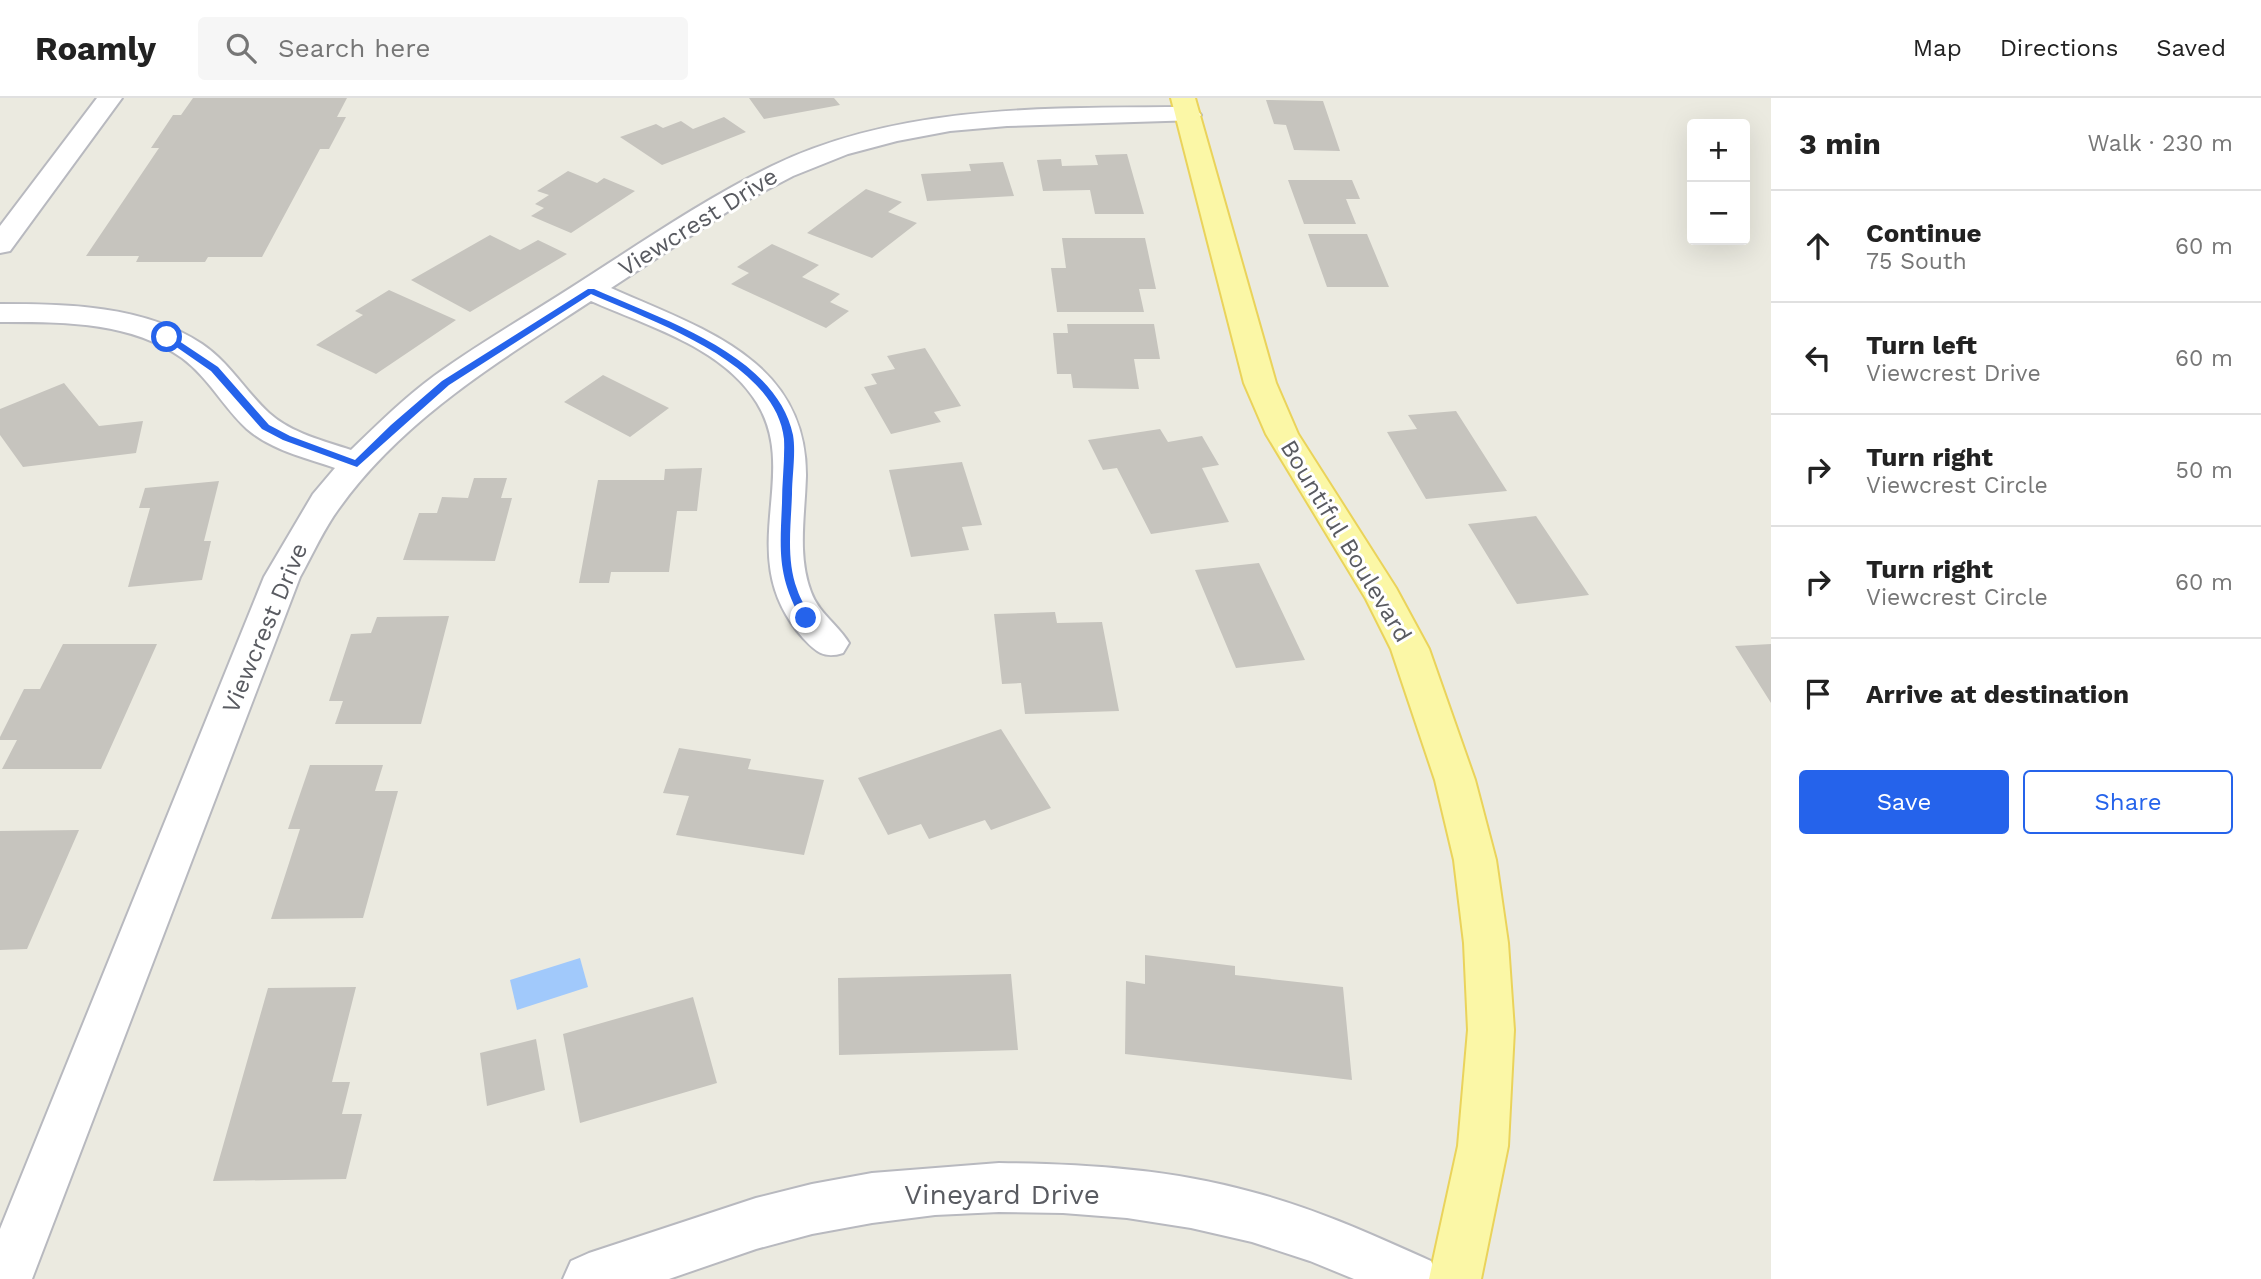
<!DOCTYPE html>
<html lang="en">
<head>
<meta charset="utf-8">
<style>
  :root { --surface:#fff; --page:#f6f6f6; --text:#222; --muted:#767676; --line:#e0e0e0; --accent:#2563eb }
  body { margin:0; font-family:"Work Sans",sans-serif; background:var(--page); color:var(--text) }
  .controls { position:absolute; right:21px; top:21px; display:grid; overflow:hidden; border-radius:7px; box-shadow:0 7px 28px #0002 }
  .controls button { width:63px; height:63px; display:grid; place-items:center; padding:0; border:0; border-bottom:2px solid var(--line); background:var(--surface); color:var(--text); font:35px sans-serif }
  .stop { position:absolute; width:21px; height:21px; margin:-16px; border:5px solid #2563eb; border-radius:50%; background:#fff }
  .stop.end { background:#2563eb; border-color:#fff; box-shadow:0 2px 7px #0008 }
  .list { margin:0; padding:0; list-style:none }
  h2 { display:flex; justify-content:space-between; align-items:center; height:91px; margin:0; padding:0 28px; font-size:30px }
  h2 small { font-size:23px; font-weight:400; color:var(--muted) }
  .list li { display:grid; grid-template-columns:46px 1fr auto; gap:21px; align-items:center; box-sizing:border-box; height:112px; padding:0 28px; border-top:2px solid var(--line) }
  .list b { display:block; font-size:26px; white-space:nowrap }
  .list p { margin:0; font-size:23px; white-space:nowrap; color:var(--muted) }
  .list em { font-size:23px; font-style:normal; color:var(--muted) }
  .actions { display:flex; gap:14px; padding:21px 28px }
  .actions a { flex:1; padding:16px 0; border:2px solid var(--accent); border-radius:7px; text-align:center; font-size:24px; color:var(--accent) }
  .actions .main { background:var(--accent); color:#fff }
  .icon { flex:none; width:38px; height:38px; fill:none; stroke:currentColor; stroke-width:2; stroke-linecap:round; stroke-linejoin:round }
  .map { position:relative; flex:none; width:1771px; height:1181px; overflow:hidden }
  header { display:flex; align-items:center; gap:42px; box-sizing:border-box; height:98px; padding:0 35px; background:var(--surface); border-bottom:2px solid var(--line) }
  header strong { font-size:33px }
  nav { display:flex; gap:38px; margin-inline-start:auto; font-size:24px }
  .search { width:490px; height:63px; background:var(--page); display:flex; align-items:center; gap:18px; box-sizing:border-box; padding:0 24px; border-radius:7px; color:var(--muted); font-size:26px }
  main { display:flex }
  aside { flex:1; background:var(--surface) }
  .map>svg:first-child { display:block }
  .water { fill:#a1c9fb }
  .building { fill:#c6c4be }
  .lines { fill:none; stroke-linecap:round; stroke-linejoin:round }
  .minor-casing { stroke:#b8b9bf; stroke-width:4 }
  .major-casing { stroke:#ead35b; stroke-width:4 }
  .minor { fill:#fff; fill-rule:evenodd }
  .major { fill:#fbf7a6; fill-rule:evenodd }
  .route { fill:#2563eb }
  .labels { text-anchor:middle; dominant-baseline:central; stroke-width:6; stroke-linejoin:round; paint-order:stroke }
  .street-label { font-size:24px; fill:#595b61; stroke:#fff }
  .near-street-label { font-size:28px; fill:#595b61; stroke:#fff }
</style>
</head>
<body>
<header>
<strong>Roamly</strong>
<div class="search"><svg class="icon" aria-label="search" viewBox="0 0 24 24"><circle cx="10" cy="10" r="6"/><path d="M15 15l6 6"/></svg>Search here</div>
<nav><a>Map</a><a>Directions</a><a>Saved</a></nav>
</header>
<main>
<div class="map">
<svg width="1771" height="1181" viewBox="0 0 1771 1181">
  <rect width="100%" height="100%" fill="#ebeae0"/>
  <!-- water -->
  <path class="water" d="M580,860L588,889L517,912L510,882Z"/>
  <!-- building -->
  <path class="building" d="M193,0H347L337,19H346L329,51H320L262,159H208L205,164H136L139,158H86L159,50H151L173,17H181Z
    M749,0H834L840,7L764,21Z
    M1266,2L1323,3L1340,53L1294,52L1286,27L1274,26Z
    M724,19L746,34L662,67L620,39L656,26L663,30L681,23L693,31Z
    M1127,56L1144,116H1095L1090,92L1043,93L1037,62L1061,61L1062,68L1098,67L1095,57Z
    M1003,64L1014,98L927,103L921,76L971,73L969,66Z
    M568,73L597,85L604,80L635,93L571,135L531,118L544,110L535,106L549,97L537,93Z
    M1288,82H1352L1360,101H1346L1356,126H1304Z
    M866,91L902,104L888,114L917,125L872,160L807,135Z
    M1308,136H1367L1389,189H1327Z
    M490,137L520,152L538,142L567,156L470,214L411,182Z
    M1062,140H1145L1156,191H1139L1144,214H1057L1051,170H1066Z
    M772,146L819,167L802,179L840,196L830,204L849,213L826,230L731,186L749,175L737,169Z
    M389,192L456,222L376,276L316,247L363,217L355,213Z
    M1067,226H1154L1160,261H1134L1139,291L1073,290L1071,276H1057L1053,235H1068Z
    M925,250L961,308L934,314L941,324L891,336L864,289L877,286L871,276L895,271L887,258Z
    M603,277L669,310L630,339L564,304Z
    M64,285L99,328L143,323L136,355L23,369L0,337V311Z
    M1456,313L1507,393L1426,401L1387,334L1417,331L1408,317Z
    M1160,331L1168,344L1202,338L1219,367L1202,370L1229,424L1151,436L1117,370L1103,372L1088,342Z
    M962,364L982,427L962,429L969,452L911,459L889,372Z
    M702,370L697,413H677L669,474H611L609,485H579L598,382H664L665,371Z
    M474,380H507L501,400H512L495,463L403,462L419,415H437L442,399L468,400Z
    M219,383L204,443H211L202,482L128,489L150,410H139L145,390Z
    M1536,418L1589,497L1517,506L1468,426Z
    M1259,465L1305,562L1236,570L1195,472Z
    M1055,514L1057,525L1102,524L1119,613L1025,616L1021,585L1002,586L994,516Z
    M449,518L421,626H335L343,603H329L351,536L371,535L377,519Z
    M63,546H157L101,671H2L17,642H0V639L24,591H40Z
    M1771,546V605L1735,548Z
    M1001,631L1051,710L991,732L985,722L929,741L921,726L888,737L858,680Z
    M679,650L751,661L748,671L824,682L804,757L676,737L689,698L663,695Z
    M310,667H383L375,693H398L363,820L271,821L300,731H288Z
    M79,732L27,851L0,852V733Z
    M1145,857L1235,868V877L1343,889L1352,982L1125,956L1126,883L1145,886Z
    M1011,876L1018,952L839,957L838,880Z
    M356,889L332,984H350L342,1016H362L346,1081L213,1083L268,890Z
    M693,899L717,985L580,1025L563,936Z
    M536,941L545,992L487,1008L480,955Z"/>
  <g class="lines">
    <defs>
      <path id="minor" d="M97,0H122L10,153L0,155V128Z
        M1188,9L1197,12L1201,17L1197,22L1007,28L950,33L897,43L848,56L793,78L736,108L611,190C700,230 807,261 806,378C805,417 797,457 811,494C818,514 838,527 849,545L843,555C824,561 816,554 803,540C731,459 802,378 757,305C723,249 647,228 591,203C500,263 405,319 340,409C324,430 313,456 300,479L32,1181H0V1131L264,479L313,396L335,370C306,360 271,352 247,331C223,309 209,280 182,260C130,223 61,224 0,224V206C67,206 144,207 202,246C230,265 245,293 269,315C291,335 324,343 351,352C378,326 404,300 434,278C478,246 527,218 572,189C638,147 702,102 772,68C900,6 1049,10 1188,9Z
        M999,1065C1084,1066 1170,1071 1252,1094C1314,1110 1373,1137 1431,1163L1439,1181H1354L1310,1163L1252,1144L1191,1130L1127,1120L1063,1115L999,1114L935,1117L872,1125L812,1136L756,1151L669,1181H563L571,1163L589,1155L756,1100L812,1086L872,1075Z"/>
      <path id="major" d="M1171,0H1195L1276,285L1298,336L1396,490L1429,551L1475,682L1496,762L1508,845L1514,932L1508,1048L1481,1181H1429L1458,1048L1468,932L1464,845L1454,762L1435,682L1391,551L1366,501L1266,336L1244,285Z"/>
    </defs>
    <!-- minor casing -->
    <use href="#minor" class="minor-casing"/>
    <!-- major casing -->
    <use href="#major" class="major-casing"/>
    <!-- minor -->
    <use href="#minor" class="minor"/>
    <!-- major -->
    <use href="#major" class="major"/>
  </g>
  <!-- route -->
  <path class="route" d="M588,191H594C660,221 776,256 793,337C796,355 792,378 792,396C791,427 786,462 797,491C800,501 807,511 812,520L810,523H802C777,477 780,454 782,405C782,384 785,361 784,341C776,264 651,223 591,196L449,287L357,369L283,342L262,331L211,273L162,239L170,237L218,269L269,327L290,338L355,362L391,327L442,283Z"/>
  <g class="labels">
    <!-- street labels -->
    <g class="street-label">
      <text transform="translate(698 124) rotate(-32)">Viewcrest Drive</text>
      <text transform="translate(1346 443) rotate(59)">Bountiful Boulevard</text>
      <text transform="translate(265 530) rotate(-67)">Viewcrest Drive</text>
    </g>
    <!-- near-street labels -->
    <g class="near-street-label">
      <text x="1002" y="1096">Vineyard Drive</text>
    </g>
  </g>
</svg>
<div class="controls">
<button>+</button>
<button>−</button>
</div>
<div class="stop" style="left:167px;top:239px"></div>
<div class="stop end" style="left:806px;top:520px"></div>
</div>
<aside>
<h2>3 min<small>Walk · 230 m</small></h2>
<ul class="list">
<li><svg class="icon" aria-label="ahead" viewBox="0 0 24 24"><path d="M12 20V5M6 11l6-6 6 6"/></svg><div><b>Continue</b><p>75 South</p></div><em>60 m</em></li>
<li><svg class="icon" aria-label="left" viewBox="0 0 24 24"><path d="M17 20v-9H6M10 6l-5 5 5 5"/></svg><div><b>Turn left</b><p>Viewcrest Drive</p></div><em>60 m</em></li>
<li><svg class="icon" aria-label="right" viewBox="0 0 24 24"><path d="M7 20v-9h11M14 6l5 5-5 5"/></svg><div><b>Turn right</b><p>Viewcrest Circle</p></div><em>50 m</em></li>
<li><svg class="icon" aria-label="right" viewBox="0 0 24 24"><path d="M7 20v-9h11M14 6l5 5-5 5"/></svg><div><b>Turn right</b><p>Viewcrest Circle</p></div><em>60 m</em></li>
<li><svg class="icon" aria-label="arrive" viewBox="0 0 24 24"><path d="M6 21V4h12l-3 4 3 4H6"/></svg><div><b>Arrive at destination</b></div></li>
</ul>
<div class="actions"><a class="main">Save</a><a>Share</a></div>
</aside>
</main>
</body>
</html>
